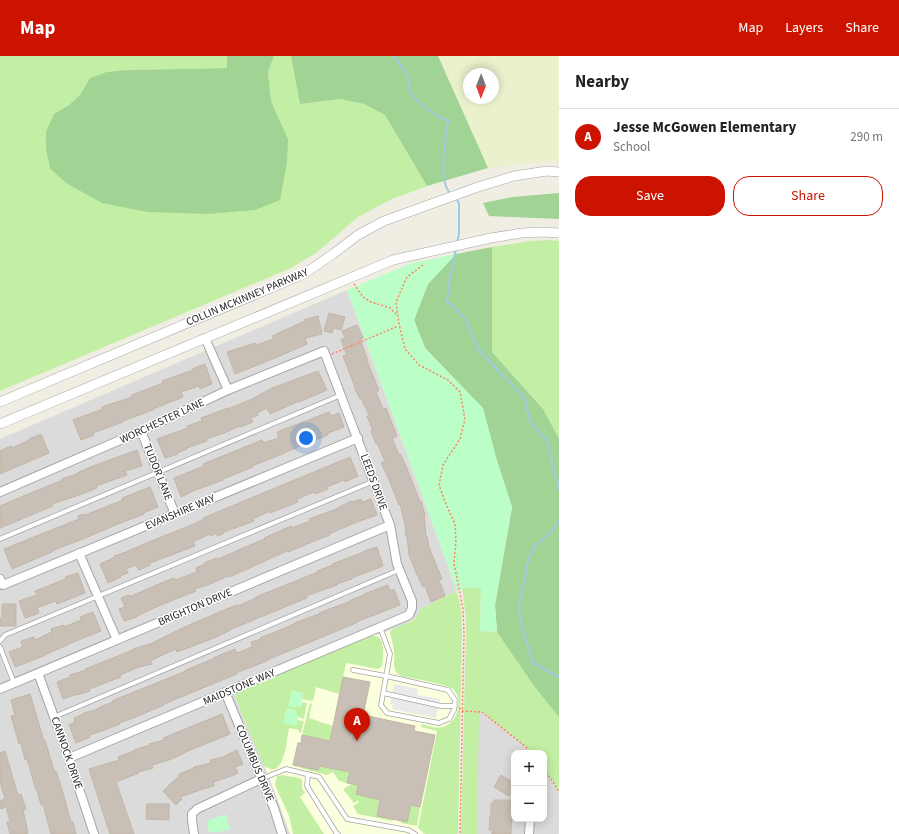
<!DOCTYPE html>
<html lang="en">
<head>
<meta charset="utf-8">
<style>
  :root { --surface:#fff; --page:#f2f2f2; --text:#222; --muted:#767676; --line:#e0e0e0; --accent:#cc1300 }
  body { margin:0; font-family:"Source Sans 3",sans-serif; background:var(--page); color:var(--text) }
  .controls { position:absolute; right:12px; bottom:12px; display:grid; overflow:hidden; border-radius:8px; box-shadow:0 2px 10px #0003 }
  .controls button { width:36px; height:36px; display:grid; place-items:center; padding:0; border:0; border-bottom:1px solid var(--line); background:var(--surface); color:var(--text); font:20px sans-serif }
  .compass { position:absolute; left:463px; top:12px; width:36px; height:36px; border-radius:50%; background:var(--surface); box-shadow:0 2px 10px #0003; rotate:181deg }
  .you { position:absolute; left:306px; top:382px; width:14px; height:14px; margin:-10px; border:3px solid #fff; border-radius:50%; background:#1a73e8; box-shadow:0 0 0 6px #1a73e833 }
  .badge { display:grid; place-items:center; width:26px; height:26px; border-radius:50%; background:var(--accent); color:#fff; font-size:13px; font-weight:700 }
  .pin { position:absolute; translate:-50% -33px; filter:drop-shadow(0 1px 2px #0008) }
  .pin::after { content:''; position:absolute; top:21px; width:14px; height:12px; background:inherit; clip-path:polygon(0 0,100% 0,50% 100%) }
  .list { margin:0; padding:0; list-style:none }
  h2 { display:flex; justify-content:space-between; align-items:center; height:52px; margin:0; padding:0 16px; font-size:17px }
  h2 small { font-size:13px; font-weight:400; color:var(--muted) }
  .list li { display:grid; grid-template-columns:26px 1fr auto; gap:12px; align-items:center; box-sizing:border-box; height:56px; padding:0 16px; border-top:1px solid var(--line) }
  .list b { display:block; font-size:15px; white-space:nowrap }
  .list p { margin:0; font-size:13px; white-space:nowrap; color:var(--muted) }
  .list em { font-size:13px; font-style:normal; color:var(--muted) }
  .actions { display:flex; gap:8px; padding:12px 16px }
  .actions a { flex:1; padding:9px 0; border:1px solid var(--accent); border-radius:16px; text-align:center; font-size:14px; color:var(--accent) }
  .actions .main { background:var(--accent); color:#fff }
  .map { position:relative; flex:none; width:559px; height:778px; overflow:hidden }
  header { display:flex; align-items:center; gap:24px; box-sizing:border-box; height:56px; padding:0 20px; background:var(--accent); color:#fff }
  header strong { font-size:19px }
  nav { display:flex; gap:22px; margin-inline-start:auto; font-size:14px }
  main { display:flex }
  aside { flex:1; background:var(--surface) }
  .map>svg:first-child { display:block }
  .residential { fill:#dcdbdb }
  .education { fill:#fcffdd }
  .farmland { fill:#eaf1cc; fill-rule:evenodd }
  .grass { fill:#c2efa4 }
  .forest { fill:#a0d394 }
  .park { fill:#bcfec7 }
  .parking { fill:#eaeaea }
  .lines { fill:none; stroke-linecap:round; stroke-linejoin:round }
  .stream { stroke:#9fcce2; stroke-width:2 }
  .building { fill:#c8c0b6; stroke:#c3b5a4 }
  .service-casing { stroke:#a5a5a5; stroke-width:5.5 }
  .minor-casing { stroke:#a5a5a5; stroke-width:10 }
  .tertiary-casing { stroke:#a5a5a5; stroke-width:10 }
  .path { stroke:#ff8365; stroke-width:1.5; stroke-dasharray:2 2; stroke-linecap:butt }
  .service { stroke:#fff; stroke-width:4 }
  .minor { stroke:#fff; stroke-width:8 }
  .tertiary { stroke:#fff; stroke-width:9 }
  .labels { text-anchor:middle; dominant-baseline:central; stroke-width:3; stroke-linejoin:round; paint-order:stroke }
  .street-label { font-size:11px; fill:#1e1e1e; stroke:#fff }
</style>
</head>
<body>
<header>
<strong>Map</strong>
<nav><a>Map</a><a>Layers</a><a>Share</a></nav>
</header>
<main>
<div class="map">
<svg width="559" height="778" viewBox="0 0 559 778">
  <rect width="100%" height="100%" fill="#f0ede3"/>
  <!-- residential -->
  <path class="residential" d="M347,234L457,535L420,553L418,560L408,567L239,635L235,641L272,728L290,778H0V383Z
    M478,655L482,656L526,691L531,697H514V763H544V713L553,726L559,736V778H477Z"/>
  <!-- education -->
  <path class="education" d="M457,535L461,553L462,575L458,778H290L272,728L235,641L239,635L371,580L392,574L408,567L418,560L420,553Z"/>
  <!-- farmland -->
  <path class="farmland" d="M438,0H559V106L550,105L488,112ZM469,18H493V42H469Z"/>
  <!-- grass -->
  <path class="grass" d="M0,0H227V12L130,14L90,22L80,39L69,49L54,58L288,83L271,45L268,16L274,0H291L300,48L340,43L364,48L385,59L427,130L392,143L358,161L316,197L291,212L0,335Z
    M549,184L559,185V383L543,353L492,296V191L531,185Z
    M462,532H481L480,575L497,576L534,630L559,661V736L553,726L544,713V697H531L526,691L482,656L479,655L477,778H461L466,576V561Z
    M457,535L461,553L462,575L458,778H425L418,772L437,675L421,671L422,668C429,670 436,673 443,671C458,667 464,643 453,633C447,628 411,622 401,620C398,618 396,617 395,613C393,608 395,602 394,596C394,589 391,583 390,576C396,569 413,568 418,559C419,557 419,555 420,553Z
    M371,580C373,580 377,580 378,581C385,585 383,603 382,610L378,613L346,607L339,638L316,631L313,645L302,643L303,637L297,649L301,650L302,646L307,647L304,663L298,661L294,653L296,670L297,664L304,665L301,677L299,676V674L289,672C287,682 285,717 270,713C268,712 266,711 264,710L235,641L239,635Z
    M310,647L312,648L309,662L333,670L330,685L302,679Z
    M300,710L318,714L319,710L350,716L347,727L339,725L333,716L327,719L301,712Z
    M282,719L299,722L302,724V732L305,737L300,741L324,778H293L289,760L275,729L277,720Z
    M352,728L358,729L356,738L380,744L377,760L411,749L420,751L417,770L401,767V765L393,763V765L358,758L353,750L358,747L359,744L354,747L343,733Z"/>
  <!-- forest -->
  <path class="forest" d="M227,0H274L268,16L271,45L288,83L287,106L280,144L255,154L208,158L148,156L102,147L66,127L50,112L46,93V76L54,58L69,49L80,39L90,22L107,16L130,14L227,12Z
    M291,0H438L488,112L427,130L385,59L364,48L340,43L300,48Z
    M559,137V163L489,160L483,147L513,141Z
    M492,191V296L543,353L559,383V661L534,630L497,576L495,549L512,451L497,405L483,353L425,292L414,264L428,228L456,198Z"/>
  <!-- park -->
  <path class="park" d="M456,198L428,228L414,264L425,292L483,352L497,405L512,451L495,549L497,576L480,575L481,532H462L457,535L347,234L412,207Z
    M292,634L303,637L301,650L297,649L296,652L288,650Z
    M286,653H294L298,661L296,670L283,667Z
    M226,758L230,774L209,777L207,765Z"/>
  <!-- parking -->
  <path class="parking" d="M394,628L418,633L417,639L440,643L436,662L392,653L393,648H390Z"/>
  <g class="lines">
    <!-- stream -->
    <path class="stream" d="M393,0C401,9 412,21 409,35C419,48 432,58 448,65C446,82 437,126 451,138
      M455,143L458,145L459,148V178L457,187
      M456,193L449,228L447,245L465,263L478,293L525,343L530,366L547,385L550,399L559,433
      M559,464L551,476L535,490L528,505L519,551L521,566L533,607L559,621"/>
  </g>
  <!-- building -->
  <path class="building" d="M329,257L345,261L341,274L334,272L332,277L324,275Z
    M318,260L322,278L305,282L307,288L275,302L235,318L227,296L255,287L256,289L274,283L272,280L305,265L304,264Z
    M357,269L363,282L360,283L368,305H367L379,334L376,336L383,353L386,352L397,380L392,382L399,399L400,398L406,410L420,446L421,445L425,459H424L426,480H427L429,491L442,523L439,524L445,540L431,546L425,530L423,531L416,516L409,499L407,480H406L405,473H406L400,448L399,449L387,419L381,407L385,405L377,387L376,388L371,375H373L367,360L369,359L361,342L360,343L354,331H355L343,300L347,299L341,284L345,282L342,275Z
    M205,308L212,328L200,333L199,330L181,336L183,341L153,353V354L123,365V366L93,377L94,379L81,384L73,364L103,353L102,351L132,341V339L163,327L162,325L193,314L192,313Z
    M318,315L327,334L299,346V345L270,358L267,352L257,357L258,359L251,362L253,366L240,371V370L224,377L206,383L207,385L187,392V393L177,397L178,398L165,402L157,383L188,372L187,370L202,365L201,362L228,352V353L252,343L272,332Z
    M329,356L331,360L339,357L344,371L328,377V379L297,391V392L285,396V397L252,410L253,411L223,423V424L193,435L181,441L174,422L204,410L203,408L262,384L263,387L279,382L277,376Z
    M41,378L49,397L0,418V395L11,390L12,392L29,384V383Z
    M137,394L142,410L125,415L127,419L96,430L97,432L82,438L52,448L53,450L0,472V450L33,436L63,424L62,423L77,418V417L93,410Z
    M350,401L358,420L345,426L344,424L327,431L328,433L315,438L314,436L297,443L298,446L270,457V455L253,463L254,465L224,476V477L218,480L216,477L211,480L210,478L193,486L195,490L150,507V509L139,514L136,509L126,513L128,517L120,520L121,521L108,527L100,508L115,501L114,500L126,496L144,488L194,468L204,463L203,462Z
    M150,431L158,451L143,457L144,458L113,470L83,483L54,494V495L12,513L4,493L79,463L78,460L84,458L85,459L123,444L122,442Z
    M361,443L362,446L371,443L377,459L357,466L329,478L330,479L317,484L288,496L287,495L243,515L229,521L228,520L210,528L195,533L196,535L181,541L154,552L137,560V561L124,565L119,553L125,551L121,542L129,539V541L161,527L174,522L175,524L197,516L196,512L205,508L204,507L217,502L218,503L250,489L265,483L264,482L291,470L292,472L310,465L309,463L339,452V451L351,445L352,446Z
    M377,491L383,510L352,522V523L337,528V529L306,540L307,542L229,574V575L214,582L177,596L176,593L169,596L150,605L152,608L139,611L120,619L121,621L89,633L90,635L77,639V638L63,643L57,626L70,621V619L86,614L85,613L133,594V593L150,588L189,569L224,554L237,549L238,550L256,542V541L318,516L317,515L333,509L332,508L364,496V495Z
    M78,517L85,537L57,548L56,545L37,552L39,557L25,562L19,545L37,539L35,535L66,523L65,521Z
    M388,529L390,535L394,533L400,549L356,566V567L267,604V605L236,617L237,618L164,648V649L133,662L119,667L120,668L102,675L89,679L90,681L76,687L69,669L75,666L74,662L84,658V657L98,653V652L113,646L112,645L186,615V614L215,602V601L235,593L237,597L252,591L251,586L261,583L260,582L290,570L297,566L319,558V557L351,545V544L364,539V538Z
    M2,548H16V570H0V562H2Z
    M93,556L101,575L71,587L41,601L15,611L9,596L23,591L21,585L34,581L35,584L52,576L51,573L64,569V571L81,564L80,561Z
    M343,621L370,626L363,659L415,670L414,675L435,679L420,751L411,749L407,766L377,760L380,744L356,738L358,729L347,727L350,716L319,710L318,714L293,709L298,687H301L302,679L330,685Z
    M30,638L44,685L45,684L54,715H56L61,730L71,766H73L76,778H51L43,748L41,749L37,734H36L27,703L25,704L21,687L19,688L11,660L15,659L11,644Z
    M222,658L230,678L183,697V698L169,704L152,709L153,712L138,716L139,717L116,726L134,778H110L89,713L119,704L118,701L134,695V694L150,689L149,688L164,684L163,682Z
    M237,694L243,708L235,711L238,717L226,722L213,726L214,730L203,733L180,741L182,743L176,749L163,735L179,720V718L194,712V711L211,707L210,704L223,701Z
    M5,695L18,739L21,738L26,753L23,754L28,777L23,778H10L7,766L10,765L6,751L1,753L0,748V745L5,743L0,726V697Z
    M501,719L514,727V732L509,740L494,731Z
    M494,744H512L511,778H492V774H489L490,760H491V747H494Z
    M147,748H169V764L146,763Z"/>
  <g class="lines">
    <defs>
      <path id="service" d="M0,483L341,339
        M0,585L5,579L374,425
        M0,591L14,627
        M353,614L386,620L448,634L455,644L454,654L449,663L439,667L387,657L381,649L390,598L380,571
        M383,637L441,650H455
        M54,661L399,514
        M308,718L307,730L337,778H338
        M261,723L286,713L319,721L347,763L408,774L415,778"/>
      <path id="minor" d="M205,282L228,334
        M141,375L175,458
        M0,436L141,375L228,334L324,295L390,469L397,508L412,545V552L409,559L69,702
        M79,497L117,584
        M0,523L3,529L358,382
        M38,617L69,702L94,778
        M0,633L390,469
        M225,636L274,752L282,778
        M194,778L192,764V758L197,753L261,723
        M529,778L530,763"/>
      <path id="tertiary" d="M0,346L304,218L333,198L358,179L384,165L478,131L514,120L547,115L559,116
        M0,368L393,204L491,182L522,177L541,176L559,177"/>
    </defs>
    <!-- service casing -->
    <use href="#service" class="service-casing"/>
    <!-- minor casing -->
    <use href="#minor" class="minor-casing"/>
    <!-- tertiary casing -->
    <use href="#tertiary" class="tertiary-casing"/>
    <!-- path -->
    <path class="path" d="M423,209L407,221L396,246L399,268L405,293L419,309L448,324L460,336L465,363L460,383L443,409L439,429L445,446L455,468L456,484L454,507L463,553L464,577L460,778
      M354,228L363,241L371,246L390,252L398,260
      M332,298L398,270
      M459,652L463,655L482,656L526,691L531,697
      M544,713L553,726L559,736"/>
    <!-- service -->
    <use href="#service" class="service"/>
    <!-- minor -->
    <use href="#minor" class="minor"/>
    <!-- tertiary -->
    <use href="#tertiary" class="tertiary"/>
  </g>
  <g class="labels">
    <!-- street labels -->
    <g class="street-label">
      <text transform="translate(247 241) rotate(-23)">COLLIN MCKINNEY PARKWAY</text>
      <text transform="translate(162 365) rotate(-25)">WORCHESTER LANE</text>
      <text transform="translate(158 416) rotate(68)">TUDOR LANE</text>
      <text transform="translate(374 426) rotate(70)">LEEDS DRIVE</text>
      <text transform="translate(180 456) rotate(-23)">EVANSHIRE WAY</text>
      <text transform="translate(195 551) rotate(-23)">BRIGHTON DRIVE</text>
      <text transform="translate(239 631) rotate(-23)">MAIDSTONE WAY</text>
      <text transform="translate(67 697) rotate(71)">CANNOCK DRIVE</text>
      <text transform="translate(255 707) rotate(67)">COLUMBUS DRIVE</text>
    </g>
  </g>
</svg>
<div class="controls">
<button>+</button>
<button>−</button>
</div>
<svg class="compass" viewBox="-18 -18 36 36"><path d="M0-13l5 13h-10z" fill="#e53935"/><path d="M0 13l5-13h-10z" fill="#767676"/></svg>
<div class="you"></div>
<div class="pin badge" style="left:357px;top:685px">A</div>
</div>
<aside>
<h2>Nearby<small></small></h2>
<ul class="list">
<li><span class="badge">A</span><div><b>Jesse McGowen Elementary</b><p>School</p></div><em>290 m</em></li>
</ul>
<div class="actions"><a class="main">Save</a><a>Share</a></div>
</aside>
</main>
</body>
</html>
